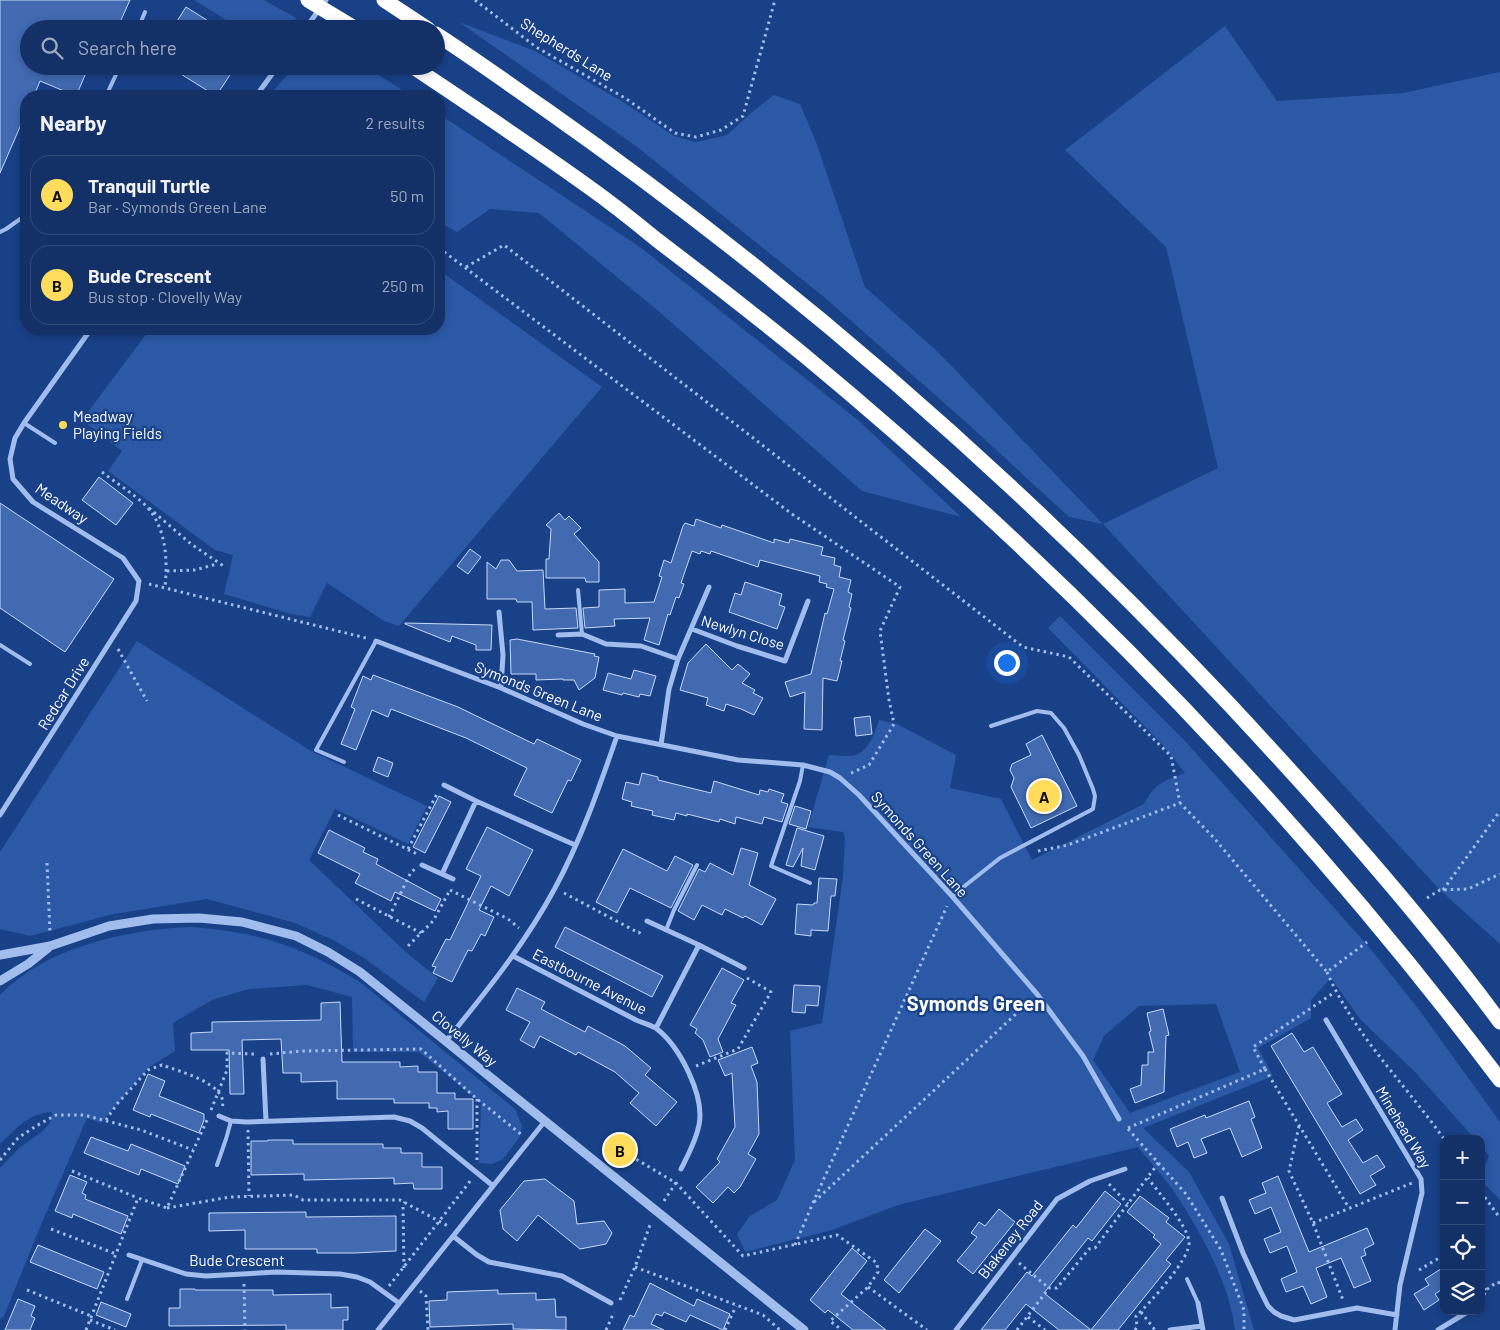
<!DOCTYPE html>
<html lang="en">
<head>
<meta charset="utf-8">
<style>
  :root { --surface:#133166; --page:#203d6f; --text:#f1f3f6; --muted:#9da9bf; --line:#324c7a; --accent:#ffdc5c }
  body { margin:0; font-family:Barlow,sans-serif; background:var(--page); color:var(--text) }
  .controls { position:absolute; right:15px; bottom:15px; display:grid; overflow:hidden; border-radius:10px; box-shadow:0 2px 8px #0003 }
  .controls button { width:45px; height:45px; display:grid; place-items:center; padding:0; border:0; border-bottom:1px solid var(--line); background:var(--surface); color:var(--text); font:25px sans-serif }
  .you { position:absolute; left:1006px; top:662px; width:18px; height:18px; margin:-12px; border:4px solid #fff; border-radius:50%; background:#1a73e8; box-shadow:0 0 0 8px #1a73e833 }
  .badge { display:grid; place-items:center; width:32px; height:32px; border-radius:50%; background:var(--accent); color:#111; font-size:16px; font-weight:700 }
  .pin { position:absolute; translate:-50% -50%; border:2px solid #fff; box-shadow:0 1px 5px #0006 }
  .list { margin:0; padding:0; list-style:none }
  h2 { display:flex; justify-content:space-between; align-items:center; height:65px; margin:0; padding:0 20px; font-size:21px }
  h2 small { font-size:16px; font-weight:400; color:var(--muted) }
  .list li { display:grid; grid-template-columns:32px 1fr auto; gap:15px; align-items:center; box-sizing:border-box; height:80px; margin:0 10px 10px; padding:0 10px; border:1px solid var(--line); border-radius:20px }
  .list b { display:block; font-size:19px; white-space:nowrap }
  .list p { margin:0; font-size:16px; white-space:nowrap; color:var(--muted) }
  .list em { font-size:16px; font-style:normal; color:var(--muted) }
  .icon { flex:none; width:28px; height:28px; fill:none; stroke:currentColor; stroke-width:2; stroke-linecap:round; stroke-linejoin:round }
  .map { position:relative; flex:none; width:1500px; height:1330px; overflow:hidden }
  .search { position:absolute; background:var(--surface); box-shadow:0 2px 8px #0003; left:20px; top:20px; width:425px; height:55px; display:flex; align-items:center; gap:12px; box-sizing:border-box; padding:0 18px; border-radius:28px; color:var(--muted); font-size:19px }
  .panel { position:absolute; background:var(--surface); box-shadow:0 2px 8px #0003; left:20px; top:90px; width:425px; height:245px; border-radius:20px }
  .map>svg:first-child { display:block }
  .green { fill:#2b59a6; fill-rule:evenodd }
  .building { fill:#416ab1; stroke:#c6d9f9 }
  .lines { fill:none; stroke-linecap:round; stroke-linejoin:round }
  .path { stroke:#a0bded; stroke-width:3; stroke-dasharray:2.5 4; stroke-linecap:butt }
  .service { stroke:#a0bded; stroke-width:4 }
  .minor { stroke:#a0bded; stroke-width:5 }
  .tertiary { stroke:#a0bded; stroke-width:9 }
  .motorway { stroke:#fff; stroke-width:15 }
  .motorway-bridge { stroke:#fff; stroke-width:15 }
  .poi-dot { fill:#ffdc5c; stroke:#194188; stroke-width:2 }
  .labels { text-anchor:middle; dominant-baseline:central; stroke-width:4.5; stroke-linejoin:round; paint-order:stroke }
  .street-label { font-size:15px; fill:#fff; stroke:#194188 }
  .poi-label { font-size:15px; fill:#fff; stroke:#194188; text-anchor:start }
  .district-label { font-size:20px; font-weight:bold; fill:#fff; stroke:#194188 }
</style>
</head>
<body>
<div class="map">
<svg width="1500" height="1330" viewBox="0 0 1500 1330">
  <rect width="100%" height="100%" fill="#194188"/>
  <!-- green -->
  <path class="green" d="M194,0H264L296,18L289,29H241Z
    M459,22L535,51L623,102L674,136L696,142L727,135L751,113L774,95L800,104L816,142L865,287L940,354L1103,524L1218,468L1166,247L1065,150L1225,26L1277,101L1403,93L1500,72V944L1440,890L1103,524L1069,517L967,423L824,297L636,146Z
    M295,66H365L411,96H269Z
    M439,114L640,247L859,421L961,517L862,491L662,314L539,213L490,209L457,232L439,222Z
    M439,270L602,387L399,626L384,621L327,583L310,617L291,614L224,594L233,555L215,550L108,471L122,451L82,420L150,329H439Z
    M1060,616L1185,741L1369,947L1420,1011L1500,1122V1200L1481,1180V1175L1489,1156L1481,1146V1139H1475L1415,1072L1360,1019L1331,978L1311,1000V1018L1258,1048L1273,1076L1143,1128L1189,1172L1229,1244L1254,1330H1235C1230,1284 1200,1231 1175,1193C1164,1177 1150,1162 1138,1147L898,1205L832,1230L745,1252L737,1234L750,1216L777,1200L795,1160L790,1031L822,1023L843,877L845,837L843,832L808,827L829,755C837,755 850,758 858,754C870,748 875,733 879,720L897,724L956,755L950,788L1001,799L1032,860L1144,804C1155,783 1164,781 1185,773L1161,743L1048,628ZM1216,1004L1240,1072L1130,1113L1093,1060L1104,1036L1139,1006Z
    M137,641L311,751L427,806L408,844L335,809L309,860L408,954L438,978L424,1002L364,958L333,940L295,923L207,899L114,914L30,936L0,929V852Z
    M189,927C257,931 303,947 360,982L515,1109L522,1126L519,1138L503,1159L492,1164L479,1163L481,1103L419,1052H353L352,997L307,985L249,989L212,1000L173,1023L175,1051L148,1068L101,1123L87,1118L38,1232L4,1316L0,1319V1168L19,1148L43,1131L51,1121L52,1112C27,1114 17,1128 0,1144V995C46,947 125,930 189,927Z"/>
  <!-- building -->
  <path class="building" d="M0,0H130L117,29H29V66H89L76,96L40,81L34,96H26V113L0,173Z
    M186,7L221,29H172Z
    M168,66H236L216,96Z
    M99,477L133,503L116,525L82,500Z
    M0,503L114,579L65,652L0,608Z
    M559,513L565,520L569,516L581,528L574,534L599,562V582H586L585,578H546V559H549L551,529L546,525Z
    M696,519L721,528L722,525L774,543V539L789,543L790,539L823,547L821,555L835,558L834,565L841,567L839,577L851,580L848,592L852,594L849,607L851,608L843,640L845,641L840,661H842L837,681L823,678L822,730L804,729L805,692L790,697L785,682L811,674L825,613L827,614L834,589L826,587L827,584L819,582L820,576L760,560L758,567L711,551L710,554L701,551L700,554L692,551L681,583L684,584L679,598L676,597L670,615L668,614L659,645L644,640L650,618L614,619L615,626L585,628L583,608L599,607V590L625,589V603L654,602L662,577L659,576L664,560L671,563L683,526L685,523L694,526Z
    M470,549L481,557L468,574L457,566Z
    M501,560H509L517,571L543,570L545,609L576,608L578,628L533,630L532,602H517L516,599H487V562L496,569Z
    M745,582L782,594L779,605L785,607L777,629L729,612L735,593L741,595Z
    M405,623L492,625L491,650H476V645L452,636L450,642L405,624Z
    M517,639L595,654L594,656L599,657L595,678L579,690L574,680H563V679L536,680V674H511L510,640Z
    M706,644L732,670L738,664L750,674L742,683L755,690L753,693L763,698L754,715L741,709L726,704L724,711L706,705L708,698L680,690L688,663Z
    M634,670L656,676L650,696L640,694L639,697L623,693L622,695L603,690L608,673L631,679Z
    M373,675L458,707L534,744L537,739L581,760L571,781L568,780L552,813L514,795L527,768L466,738L391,709L388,717L372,710L356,750L341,744L355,709L351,707L363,676L371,680Z
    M870,716L872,734L856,736L854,718Z
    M1042,735L1077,806L1031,828L1011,787L1014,778L1010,770L1012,764L1031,755L1026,744Z
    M378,757L393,763L388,777L373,771Z
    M642,773L658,777V780L711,793L714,781L759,795L760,790L768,792L769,789L784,794L781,802L788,804L782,822L764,817L762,824L736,817L735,824L720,819L719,822L687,814V816L676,813L674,820L652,815L653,811L631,806L632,802L622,799L626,782L639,785Z
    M439,796L451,802L425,853L413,847Z
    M795,806L811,811L806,829L789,824Z
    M487,827L533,850L509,896L491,886L479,910L494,917L485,936L481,934L472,951L468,950L452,982L433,973L436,967L432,966L446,939L450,940L481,876L466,869Z
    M797,828L824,836L815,870L801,866L803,848L793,867L786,865Z
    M329,830L365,848L363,852L378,859L376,864L441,899L435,911L395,892L391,901L355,883L360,874L318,853Z
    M741,848L758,853L749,885L776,899L762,925L745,916L743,918L725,909L722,915L702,905L694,920L678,911L699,869L705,872L710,863L733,875Z
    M623,849L667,871L675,856L693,865L671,908L630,888L617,913L596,902Z
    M819,878L837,879L835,896H831L828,931L811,930V936L795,934L797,904L813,905L814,903H817Z
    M565,927L663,976L652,997L555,947Z
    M722,968L744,980L731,1003L736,1005L718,1039L723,1052L710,1057L703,1040L695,1033L697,1029L690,1025Z
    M794,985L820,986L818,1006L806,1005L805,1013L792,1012Z
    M517,988L545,1002L541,1009L585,1032L588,1026L625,1046L651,1068L645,1075L677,1102L656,1126L630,1103L639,1093L615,1072L578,1052L576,1055L540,1036L534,1048L520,1040L530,1022L506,1010Z
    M340,1002L342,1062H400V1067L418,1066V1072H437V1093H455V1099H473V1129H448V1111L437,1112V1108H429V1103H394V1099H337V1081L301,1082V1073H283L281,1039L242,1040L244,1094H230L229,1050H191V1033L212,1032V1022L321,1020V1003Z
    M1163,1009L1169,1035L1166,1036L1164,1092L1135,1103L1130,1089L1141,1085L1142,1065H1148V1052H1154L1149,1032L1151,1031L1147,1013Z
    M1292,1033L1304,1052L1313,1047L1342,1094L1327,1103L1342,1127L1356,1119L1363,1130L1348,1140L1363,1163L1377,1155L1385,1167L1370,1176L1376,1185L1360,1194L1271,1046Z
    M752,1047L758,1063L751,1066L757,1082L759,1134L748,1154L756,1159L740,1187L734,1193L728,1187L713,1203L696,1187L720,1162L717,1159L735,1127L732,1073L725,1076L718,1060Z
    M148,1074L165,1081L159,1096L204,1114V1120L199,1133L151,1114L150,1117L133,1110Z
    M1249,1101L1255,1117L1251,1119L1262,1148L1242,1157L1230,1128L1201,1139L1207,1153L1194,1158L1188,1142L1177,1147L1170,1129L1205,1115L1206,1118Z
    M91,1137L128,1151L131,1144L185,1166L178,1184L141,1169L139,1175L84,1153Z
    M268,1140H293V1144H383V1148H401V1153H422V1167H442V1189H414L413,1183L394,1184V1178L304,1180V1174L251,1175V1141H268Z
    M70,1175L87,1182L82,1193L86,1195L85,1199L128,1216L121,1234L73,1214L72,1218L55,1211Z
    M1278,1176L1309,1252L1367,1228L1374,1244L1364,1249L1366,1255L1361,1257L1371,1281L1354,1288L1341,1258L1316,1268L1327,1297L1311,1304L1303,1286L1286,1292L1281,1279L1297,1272L1287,1246L1270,1253L1264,1239L1281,1232L1271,1207L1255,1214L1249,1200L1266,1193L1262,1183Z
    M545,1179L574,1201L577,1224L604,1221L612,1233L606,1244L580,1249L538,1215L517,1241L503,1229L500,1210L524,1181Z
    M1105,1191L1121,1204L1092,1241L1088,1238L1044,1293L1091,1330H1059L1026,1304L1005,1330H981L1027,1272L1032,1276L1073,1225L1076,1228Z
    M1140,1196L1169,1218L1166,1222L1185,1237L1166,1260L1171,1264L1118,1330H1091L1161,1244L1153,1237L1155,1235L1127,1212Z
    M999,1209L1015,1222L973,1274L957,1261L977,1237L971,1233L979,1222L985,1226Z
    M306,1212V1217L396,1216V1251L354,1253H317V1249H245V1230L209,1231V1213Z
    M925,1229L941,1241L899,1293L884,1280Z
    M38,1245L104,1272L97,1289L30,1262Z
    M852,1248L867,1261L841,1294L886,1330H853L828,1310L825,1313L810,1300Z
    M1444,1267V1288L1435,1294L1439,1300L1424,1310L1414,1294L1429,1285L1425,1279Z
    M650,1283L694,1306L697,1299L730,1314L723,1330L690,1315L686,1322L664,1312L662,1316L656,1314L651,1324L664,1330H623L630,1315L634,1317Z
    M180,1289H195V1290H273V1295L331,1294V1308L348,1307V1320H343V1330H286V1325L169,1326V1308H180Z
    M498,1290V1294L536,1293V1300L555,1299L556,1317H566V1330L513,1329V1324L430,1327L429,1301L447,1300V1292Z
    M18,1299L35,1306L31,1316L35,1318L30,1330H5Z
    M101,1302L131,1314L126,1327L96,1315Z"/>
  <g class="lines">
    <!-- path -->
    <path class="path" d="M475,0L536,47L625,98L675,133L696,137L721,130L743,116L775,0
      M439,248L792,514L900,587L880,631L889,700L894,724L869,765L849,774
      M466,267L504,245L1023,647L1069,657L1171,756L1180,803
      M102,472C115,482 129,491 142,502C166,523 168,558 165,587
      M149,508L191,544L225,567
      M167,571L195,570L217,564
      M149,584L366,638
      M118,649L147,701
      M338,815L419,855
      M408,849L438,792
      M1038,851L1068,845L1180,803L1214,838L1327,972L1367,942
      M47,863L50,933
      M450,890L508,919L519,928
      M1443,890L1500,811
      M564,893L639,933L641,930
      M1427,898L1440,890L1468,889L1500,874
      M356,899L421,933
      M389,917L411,872L415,869
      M408,946L433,921L450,890
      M1327,972C1353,1033 1405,1084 1444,1139
      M270,1054L302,1051L421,1049L477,1099L522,1135
      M696,1066L738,1049L771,992L747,978
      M1265,1069L1349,1208
      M211,1110L227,1070V1053L254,1054
      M106,1120L117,1104L148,1070L162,1065C178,1071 230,1084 222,1108
      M1299,1126L1289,1171L1313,1223L1343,1300
      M1128,1128L1265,1069L1253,1047L1335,992
      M1128,1129L1186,1194L1221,1250L1244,1310V1330
      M248,1130L249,1196
      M614,1146L676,1183L743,1256L837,1235L877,1263L878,1272L868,1287L830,1321L842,1330
      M0,1160L18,1138L36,1126L56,1115H84L141,1130L193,1150
      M477,1160V1099
      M72,1171L138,1198
      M1109,1184L1128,1204
      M1481,1192L1500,1218
      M664,1201L677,1181
      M814,1202L1031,1000
      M167,1208L230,1197L294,1195L303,1200H400L448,1226
      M1313,1223L1412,1183
      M51,1229L116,1254
      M795,1245L812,1205L947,906
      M1019,1263L1049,1288
      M635,1267L763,1315L780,1330
      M404,1268L403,1205L405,1202
      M1419,1270L1444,1255
      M1481,1283L1486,1290
      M244,1284L245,1330
      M389,1286L471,1180
      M868,1287L927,1330
      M27,1290L91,1316
      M420,1291L426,1296L428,1330
      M1484,1295L1486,1290L1497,1282L1500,1283
      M620,1300L635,1267L651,1222
      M1141,1312L1155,1330
      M1028,1317L1045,1330
      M90,1320L115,1330
      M86,1330L138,1198L167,1208L208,1118
      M606,1330L614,1312
      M725,1330L736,1306
      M1017,1330L1049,1288H1057L1089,1249L1095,1248L1159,1162
      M1135,1330L1137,1327L1136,1316C1149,1304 1191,1258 1189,1242C1188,1226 1158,1192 1148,1178"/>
    <!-- service -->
    <path class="service" d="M138,29L145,12
      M106,96L120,66
      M0,232L6,229L26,215
      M24,423L55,443
      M578,590L582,634
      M0,645L30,664
      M344,762L316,750L376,641
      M803,765L800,781L771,866L810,883
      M952,896L1000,858L1093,809L1095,796L1093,789L1079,755L1064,728L1051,713L1037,711L991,726
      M666,930L674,910L697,865
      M217,1165L226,1139L231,1121
      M1187,1279L1198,1303
      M127,1299L142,1260"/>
    <!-- minor -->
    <path class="minor" d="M305,29L326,0
      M256,96L278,66
      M499,612L503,655L501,688
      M692,629L737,646L785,661L808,601
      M558,635L582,634L606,644L641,646L678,659
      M376,641L501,688L583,724L617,736L738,760L803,765L830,772L840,778L859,795L952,896L1037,994L1083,1056L1119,1119
      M661,745L669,689L678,659L709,587
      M444,785L476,801L575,845
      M0,815L136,601L139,581L123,558L33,502L13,479L10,459L15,438L24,423L91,329
      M422,865L453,879
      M442,874L476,801
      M647,921L699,945L744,968
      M513,956L636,1020C643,1023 652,1025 657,1029C680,1047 705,1096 699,1125C696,1141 688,1155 681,1169
      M1326,1020L1421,1179L1422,1193L1400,1285L1395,1330
      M656,1028L699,945
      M446,1041C486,992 525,944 555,888C581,840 599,788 617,736
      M263,1059L266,1121
      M219,1116L231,1121L246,1122L394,1117L410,1121L422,1128L492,1185
      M1222,1198L1243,1253L1260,1290L1268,1306L1274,1312L1281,1316L1294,1320L1357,1308L1397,1315
      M453,1236L477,1255L489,1262L562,1276L611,1303
      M129,1255L186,1274L206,1276L277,1272L340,1274L357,1277L370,1282L399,1303
      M1198,1303L1203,1330
      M1481,1304V1303
      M378,1330L545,1121
      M956,1330L1057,1199L1090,1181L1125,1169
      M1170,1330L1202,1326
      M1438,1330L1469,1311"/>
    <!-- tertiary -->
    <path class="tertiary" d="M0,955L50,946L109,926L153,919L199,918L242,922L296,936L328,952L360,972L804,1330
      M0,981L28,964L48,948"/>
    <!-- motorway -->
    <path class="motorway" d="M384,0L428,29
      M436,34C473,58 509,84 545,109C793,283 1021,483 1229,704C1324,806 1417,910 1500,1022
      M412,66C470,105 529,144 586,185C610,202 634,221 657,240C707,278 756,316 805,356C1063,570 1298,812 1500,1080"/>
    <!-- motorway-bridge -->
    <path class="motorway-bridge" d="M308,0L356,29"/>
  </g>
  <!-- markers -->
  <circle class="poi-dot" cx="63" cy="425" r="5"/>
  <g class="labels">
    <!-- street labels -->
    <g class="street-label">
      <text transform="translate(567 49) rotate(32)">Shepherds Lane</text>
      <text transform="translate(62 503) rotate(34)">Meadway</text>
      <text transform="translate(743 632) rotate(17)">Newlyn Close</text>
      <text transform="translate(539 691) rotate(22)">Symonds Green Lane</text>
      <text transform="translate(63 693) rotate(-58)">Redcar Drive</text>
      <text transform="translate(920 844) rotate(48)">Symonds Green Lane</text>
      <text transform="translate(590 981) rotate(27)">Eastbourne Avenue</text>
      <text transform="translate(465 1038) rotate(39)">Clovelly Way</text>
      <text transform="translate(1404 1127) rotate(59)">Minehead Way</text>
      <text transform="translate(1010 1239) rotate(-52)">Blakeney Road</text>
      <text x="237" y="1260">Bude Crescent</text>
    </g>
    <!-- poi labels -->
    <g class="poi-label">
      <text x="73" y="416">Meadway<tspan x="73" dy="17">Playing Fields</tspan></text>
    </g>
    <!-- district labels -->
    <g class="district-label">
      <text x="976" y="1003">Symonds Green</text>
    </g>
  </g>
</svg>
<div class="controls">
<button>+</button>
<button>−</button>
<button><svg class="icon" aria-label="locate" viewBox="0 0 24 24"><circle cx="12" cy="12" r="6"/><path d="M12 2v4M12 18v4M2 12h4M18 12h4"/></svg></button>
<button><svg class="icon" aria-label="layers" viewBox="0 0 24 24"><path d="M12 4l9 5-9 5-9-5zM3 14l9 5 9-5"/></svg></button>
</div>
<div class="you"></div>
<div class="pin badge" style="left:1044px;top:796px">A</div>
<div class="pin badge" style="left:620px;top:1150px">B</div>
<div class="search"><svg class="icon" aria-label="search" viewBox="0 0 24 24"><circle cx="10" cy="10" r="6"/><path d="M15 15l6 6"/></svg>Search here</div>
<section class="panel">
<h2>Nearby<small>2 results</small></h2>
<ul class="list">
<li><span class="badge">A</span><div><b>Tranquil Turtle</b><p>Bar · Symonds Green Lane</p></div><em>50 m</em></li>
<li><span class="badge">B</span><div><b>Bude Crescent</b><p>Bus stop · Clovelly Way</p></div><em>250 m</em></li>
</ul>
</section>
</div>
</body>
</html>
